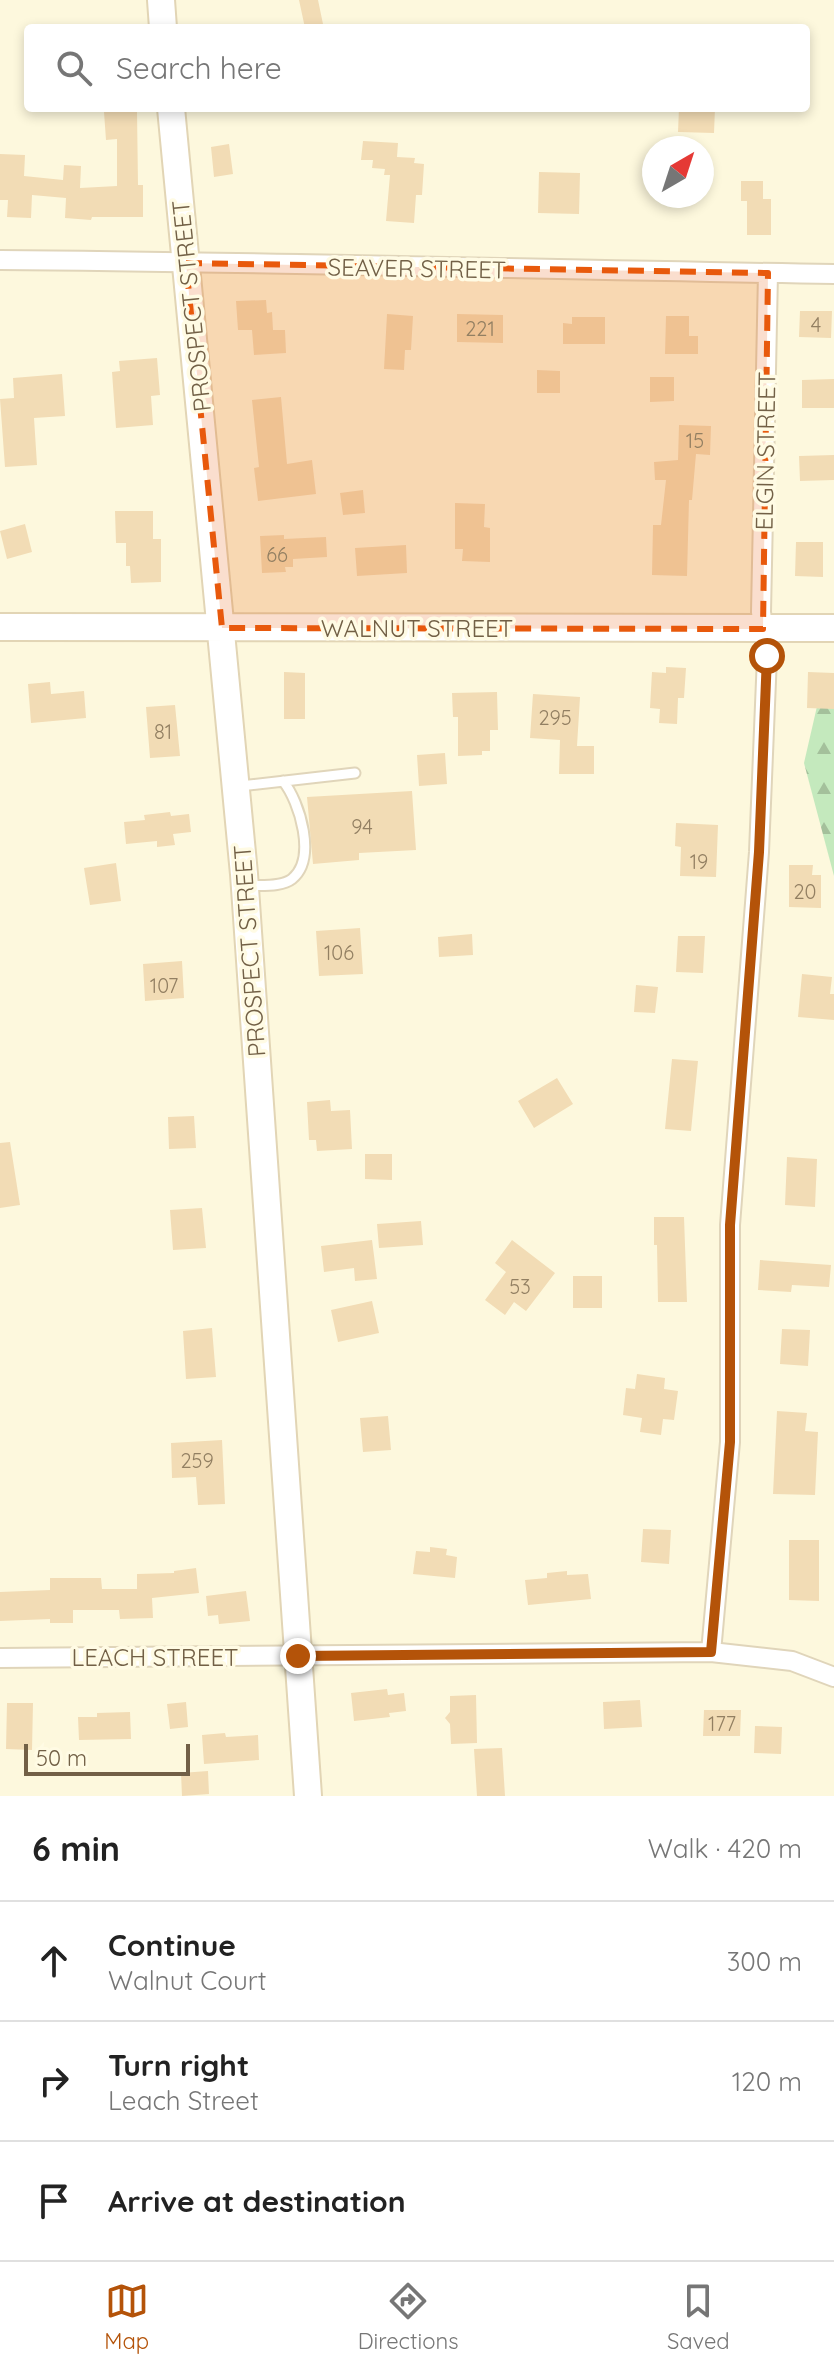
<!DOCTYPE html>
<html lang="en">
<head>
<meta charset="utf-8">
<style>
  :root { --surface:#fff; --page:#f2f2f2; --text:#222; --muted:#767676; --line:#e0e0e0; --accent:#b45309 }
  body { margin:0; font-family:Quicksand,sans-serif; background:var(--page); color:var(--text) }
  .compass { position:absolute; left:642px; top:136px; width:72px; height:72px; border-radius:50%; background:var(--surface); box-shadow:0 4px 12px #0003; rotate:39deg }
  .scale { position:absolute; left:24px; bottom:20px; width:166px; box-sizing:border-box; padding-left:8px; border:4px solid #726046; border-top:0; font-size:22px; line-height:28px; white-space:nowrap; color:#726046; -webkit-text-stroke:6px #fffbe4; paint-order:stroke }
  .stop { position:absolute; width:24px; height:24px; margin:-18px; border:6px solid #b45309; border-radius:50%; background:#fff }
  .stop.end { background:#b45309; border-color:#fff; box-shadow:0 2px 8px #0008 }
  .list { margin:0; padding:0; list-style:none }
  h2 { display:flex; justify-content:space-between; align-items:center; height:104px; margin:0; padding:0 32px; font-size:34px }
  h2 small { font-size:26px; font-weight:400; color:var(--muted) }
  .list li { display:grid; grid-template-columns:52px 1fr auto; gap:24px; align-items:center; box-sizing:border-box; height:120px; padding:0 32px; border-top:2px solid var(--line) }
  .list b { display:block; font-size:30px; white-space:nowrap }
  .list p { margin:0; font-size:26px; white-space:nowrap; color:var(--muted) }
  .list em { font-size:26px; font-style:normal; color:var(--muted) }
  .icon { flex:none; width:44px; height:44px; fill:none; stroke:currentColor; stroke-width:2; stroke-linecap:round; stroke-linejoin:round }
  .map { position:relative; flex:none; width:834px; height:1796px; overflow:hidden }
  .search { position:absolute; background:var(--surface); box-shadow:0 4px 12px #0003; left:24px; right:24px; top:24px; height:88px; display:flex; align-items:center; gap:20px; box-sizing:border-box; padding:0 28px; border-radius:8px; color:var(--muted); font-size:30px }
  .sheet { height:464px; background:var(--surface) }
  nav { display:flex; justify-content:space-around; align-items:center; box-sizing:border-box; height:112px; border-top:2px solid var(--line); background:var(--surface); font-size:22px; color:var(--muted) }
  nav a { display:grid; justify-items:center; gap:4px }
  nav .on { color:var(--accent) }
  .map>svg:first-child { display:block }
  .forest { fill:url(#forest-firs) }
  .building { fill:#f2dcb5 }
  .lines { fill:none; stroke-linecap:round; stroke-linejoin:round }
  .lane-casing { stroke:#e0d5ba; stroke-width:13 }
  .street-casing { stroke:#e0d5ba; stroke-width:22 }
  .secondary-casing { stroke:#e2d5b5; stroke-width:30 }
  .lane { stroke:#fff; stroke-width:9 }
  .street { stroke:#fff; stroke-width:18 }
  .secondary { stroke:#fff; stroke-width:26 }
  .route { stroke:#b45309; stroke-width:10 }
  .marked { fill:#e8590c; fill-opacity:0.2; stroke:#e8590c; stroke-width:6; stroke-dasharray:16 10; stroke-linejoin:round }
  .labels { text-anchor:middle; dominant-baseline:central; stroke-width:7; stroke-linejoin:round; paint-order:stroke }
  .number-label { font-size:20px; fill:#927f62 }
  .street-label { font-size:24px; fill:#726046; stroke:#fffbe4 }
</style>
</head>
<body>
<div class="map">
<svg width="834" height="1796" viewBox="0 0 834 1796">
  <defs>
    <pattern id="forest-firs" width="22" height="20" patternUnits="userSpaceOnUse" patternTransform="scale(2)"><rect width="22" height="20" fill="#c4e9bd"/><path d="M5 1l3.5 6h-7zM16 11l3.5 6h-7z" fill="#a4c09b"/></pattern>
  </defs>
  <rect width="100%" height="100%" fill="#fdf8dd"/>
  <!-- forest -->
  <path class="forest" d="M834,695V876L804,763L818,702Z"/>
  <!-- building -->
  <path class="building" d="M299,0H318L323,24L305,28Z
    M679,108H715L714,133L678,132Z
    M137,111L138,185H143V217H92L91,220L65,218L66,198L32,195L31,218L7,217L8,200H0V154L25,155L24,176L63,180L64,165L81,166L80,188L117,186V139L106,140L104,112Z
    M363,141L398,143L397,157L415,158L414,163L424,164L422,195H416L414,223L386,221L390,175H384L385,169L372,168L373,160H361Z
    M229,144L233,174L214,177L211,147Z
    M539,172L580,173L579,214L538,213Z
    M741,181H763V199H771V235H747V201H741Z
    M266,300L267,313L272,312L273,330H285L286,353L254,355L252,330H238L236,301Z
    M800,311H832L831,338L799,337Z
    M387,314L413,316L411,350H405L404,370L384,369Z
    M457,314L503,315V343L457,342Z
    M666,316H689V336H698V354H665Z
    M572,317H605V344H563V323L572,324Z
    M157,358L160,395L151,396L153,425L116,428L112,372L120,371L119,361Z
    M537,370L560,371V393H537Z
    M62,374L65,416L34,418L37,465L5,467L0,399L14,398L13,378Z
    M650,377H674V401L650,402Z
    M834,379V408H802V380Z
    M281,397L287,464L312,460L316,494L258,501L254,468L259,467L252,400Z
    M679,425L711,426L710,455L696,454L692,500H689L687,576L652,575L653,525H661L666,480H655L654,462L678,460Z
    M834,455V480L800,481L799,456Z
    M363,490L365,513L343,515L340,493Z
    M455,503L485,504L484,527L490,528V562L462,561L463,549H455Z
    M115,511H153V539H161V582L131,583L130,566H126V543H116Z
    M25,524L32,552L7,559L0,531Z
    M284,535V539L326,537L327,557L293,559V567H285L286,572L262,573L260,536Z
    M796,542H823V577L795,576Z
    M406,545L407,573L357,576L355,548Z
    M666,667L686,668L684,698H678L677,724L659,723L660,709L650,708L652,672L666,673Z
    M284,672L305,673V719H284Z
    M808,672L834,673V709L807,708Z
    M50,682L51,694L84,691L86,718L31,723L28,684Z
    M497,692L498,730H490V751H482V755L458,756V717H453L452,693Z
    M533,694L580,697L577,746H594V774H559L560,740L530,738Z
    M175,705L180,756L150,758L146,707Z
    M445,753L447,784L419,786L417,755Z
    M412,791L416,850L359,853V860L313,864L307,797Z
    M170,812L171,816L189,814L191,832L173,834L175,845L157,847V841L126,844L124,822L145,820L144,815Z
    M676,823L718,825L716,877L680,876L681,847L675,846Z
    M116,863L121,901L90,905L84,868Z
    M789,865H813L812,875H821V908L789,907Z
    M360,928L363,974L319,976L316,931Z
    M472,934L473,955L439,957L438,937Z
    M678,936H705L703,973L676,972Z
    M182,961L184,998L145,1001L143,964Z
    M802,974L832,977L830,994H834V1020L798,1017Z
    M636,985L658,987L655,1013L634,1012Z
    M672,1059L698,1061L691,1131L665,1129Z
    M557,1078L573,1104L534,1128L518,1101Z
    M330,1100L331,1111L350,1110L352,1149L317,1151L316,1140H309L307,1102Z
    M194,1116L196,1148L169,1149L168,1117Z
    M10,1142L20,1205L0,1208V1143Z
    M365,1154H392V1180L365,1179Z
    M787,1157L817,1159L815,1207L785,1205Z
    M202,1208L206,1248L173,1250L170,1210Z
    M654,1217H684L687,1302H658L657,1245H654Z
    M421,1221L423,1245L379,1248L377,1224Z
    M372,1240L377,1279L355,1281L354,1268L324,1272L321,1246Z
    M512,1240L555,1273L526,1311L514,1302L505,1315L485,1300L506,1272L495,1263Z
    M760,1260L831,1265L829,1287L792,1285L791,1292L758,1290Z
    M573,1276H602V1308H573Z
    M372,1301L379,1333L338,1342L331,1310Z
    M212,1328L216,1377L186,1379L183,1331Z
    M782,1329L810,1330L808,1366L780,1364Z
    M637,1374L665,1378L664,1389L678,1391L674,1420L663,1419L661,1435L640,1432L642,1418L623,1415L626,1388L635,1389Z
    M777,1411L807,1413L805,1431L818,1432L815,1495L773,1494Z
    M388,1416L391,1450L363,1452L360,1418Z
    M222,1440L225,1504L198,1505L196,1477L172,1478L171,1443Z
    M643,1529L671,1530L669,1564L641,1562Z
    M789,1540H819V1601L789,1600Z
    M430,1547L447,1549L446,1555L457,1557L455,1578L413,1574L416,1551L430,1552Z
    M196,1568L199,1593L152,1598L153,1618L120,1619L119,1610H73V1623H50V1619L0,1621V1592L50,1590V1578H101L102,1589H137V1574L174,1573V1571Z
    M567,1571V1575L588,1574L591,1599L528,1605L525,1580L547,1578V1573Z
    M246,1591L250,1621L219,1624L218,1615L208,1616L206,1596Z
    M387,1689L388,1695L404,1693L406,1711L389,1713L390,1717L354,1721L351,1693Z
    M476,1695L477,1743L451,1744L450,1724L445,1718L450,1712V1696Z
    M640,1700L642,1727L604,1729L603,1702Z
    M186,1702L188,1727L170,1729L167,1704Z
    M7,1703H33L32,1750L6,1749Z
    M704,1710H741L740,1736H703Z
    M130,1712L131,1739L79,1740L78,1717H97V1713Z
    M755,1726L782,1727L781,1754L754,1753Z
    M225,1733L226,1737L258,1735L259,1760L204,1764L202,1735Z
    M502,1748L505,1796H477L474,1749Z
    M208,1771L209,1794L182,1796L181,1773Z"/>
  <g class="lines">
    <defs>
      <path id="lane" d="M240,786L355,773
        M249,886C261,885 282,887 292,879C317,859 300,802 283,781"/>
      <path id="street" d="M0,260C278,262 556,270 834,274
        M711,1652L730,1442V1225L759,852L767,656L761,612L768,273
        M0,1658L711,1652L792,1661L834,1677"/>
      <path id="secondary" d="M161,0L163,28
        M171,108L244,874L308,1796
        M0,627L834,628"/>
    </defs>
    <!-- lane casing -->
    <use href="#lane" class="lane-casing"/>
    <!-- street casing -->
    <use href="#street" class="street-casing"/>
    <!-- secondary casing -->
    <use href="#secondary" class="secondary-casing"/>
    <!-- lane -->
    <use href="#lane" class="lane"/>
    <!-- street -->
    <use href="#street" class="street"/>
    <!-- secondary -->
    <use href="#secondary" class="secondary"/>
  </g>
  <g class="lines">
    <!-- route -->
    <path class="route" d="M298,1656L711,1652L730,1442V1225L759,852L767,656"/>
  </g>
  <!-- marked area -->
  <path class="marked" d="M186,263L768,273L763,629L222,628Z"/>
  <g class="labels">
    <!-- number labels -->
    <g class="number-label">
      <text x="816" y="324">4</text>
      <text x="480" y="328">221</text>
      <text x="695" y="440">15</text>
      <text x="277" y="554">66</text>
      <text x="555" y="717">295</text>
      <text x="163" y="731">81</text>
      <text x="362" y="826">94</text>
      <text x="699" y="861">19</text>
      <text x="805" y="891">20</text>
      <text x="339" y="952">106</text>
      <text x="164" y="985">107</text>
      <text x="520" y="1286">53</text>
      <text x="197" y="1460">259</text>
      <text x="722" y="1723">177</text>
    </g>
    <!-- street labels -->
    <g class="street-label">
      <text transform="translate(417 268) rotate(1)">SEAVER STREET</text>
      <text transform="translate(191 306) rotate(-96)">PROSPECT STREET</text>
      <text transform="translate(765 451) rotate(-89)">ELGIN STREET</text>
      <text x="417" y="628">WALNUT STREET</text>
      <text transform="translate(249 951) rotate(-94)">PROSPECT STREET</text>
      <text x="155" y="1657">LEACH STREET</text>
    </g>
  </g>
</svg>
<svg class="compass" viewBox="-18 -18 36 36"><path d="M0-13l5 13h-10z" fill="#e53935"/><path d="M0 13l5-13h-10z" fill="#767676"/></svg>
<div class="scale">50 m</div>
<div class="stop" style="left:767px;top:656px"></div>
<div class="stop end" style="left:298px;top:1656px"></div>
<div class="search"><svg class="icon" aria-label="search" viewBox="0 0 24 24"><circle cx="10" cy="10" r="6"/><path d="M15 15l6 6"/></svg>Search here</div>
</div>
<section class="sheet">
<h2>6 min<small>Walk · 420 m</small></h2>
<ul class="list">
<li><svg class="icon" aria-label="ahead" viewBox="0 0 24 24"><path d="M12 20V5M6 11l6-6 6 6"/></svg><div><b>Continue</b><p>Walnut Court</p></div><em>300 m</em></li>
<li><svg class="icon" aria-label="right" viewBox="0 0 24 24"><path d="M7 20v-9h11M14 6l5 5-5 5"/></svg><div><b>Turn right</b><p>Leach Street</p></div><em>120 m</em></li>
<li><svg class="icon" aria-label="arrive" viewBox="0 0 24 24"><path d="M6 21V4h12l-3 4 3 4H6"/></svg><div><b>Arrive at destination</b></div></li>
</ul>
</section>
<nav>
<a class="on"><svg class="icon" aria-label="map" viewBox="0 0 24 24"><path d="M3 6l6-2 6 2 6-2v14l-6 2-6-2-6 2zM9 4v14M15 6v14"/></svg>Map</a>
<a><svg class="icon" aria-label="directions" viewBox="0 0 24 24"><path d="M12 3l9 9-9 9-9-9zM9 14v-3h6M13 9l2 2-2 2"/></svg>Directions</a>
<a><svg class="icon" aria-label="saved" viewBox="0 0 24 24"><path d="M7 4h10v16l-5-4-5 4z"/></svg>Saved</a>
</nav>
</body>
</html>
